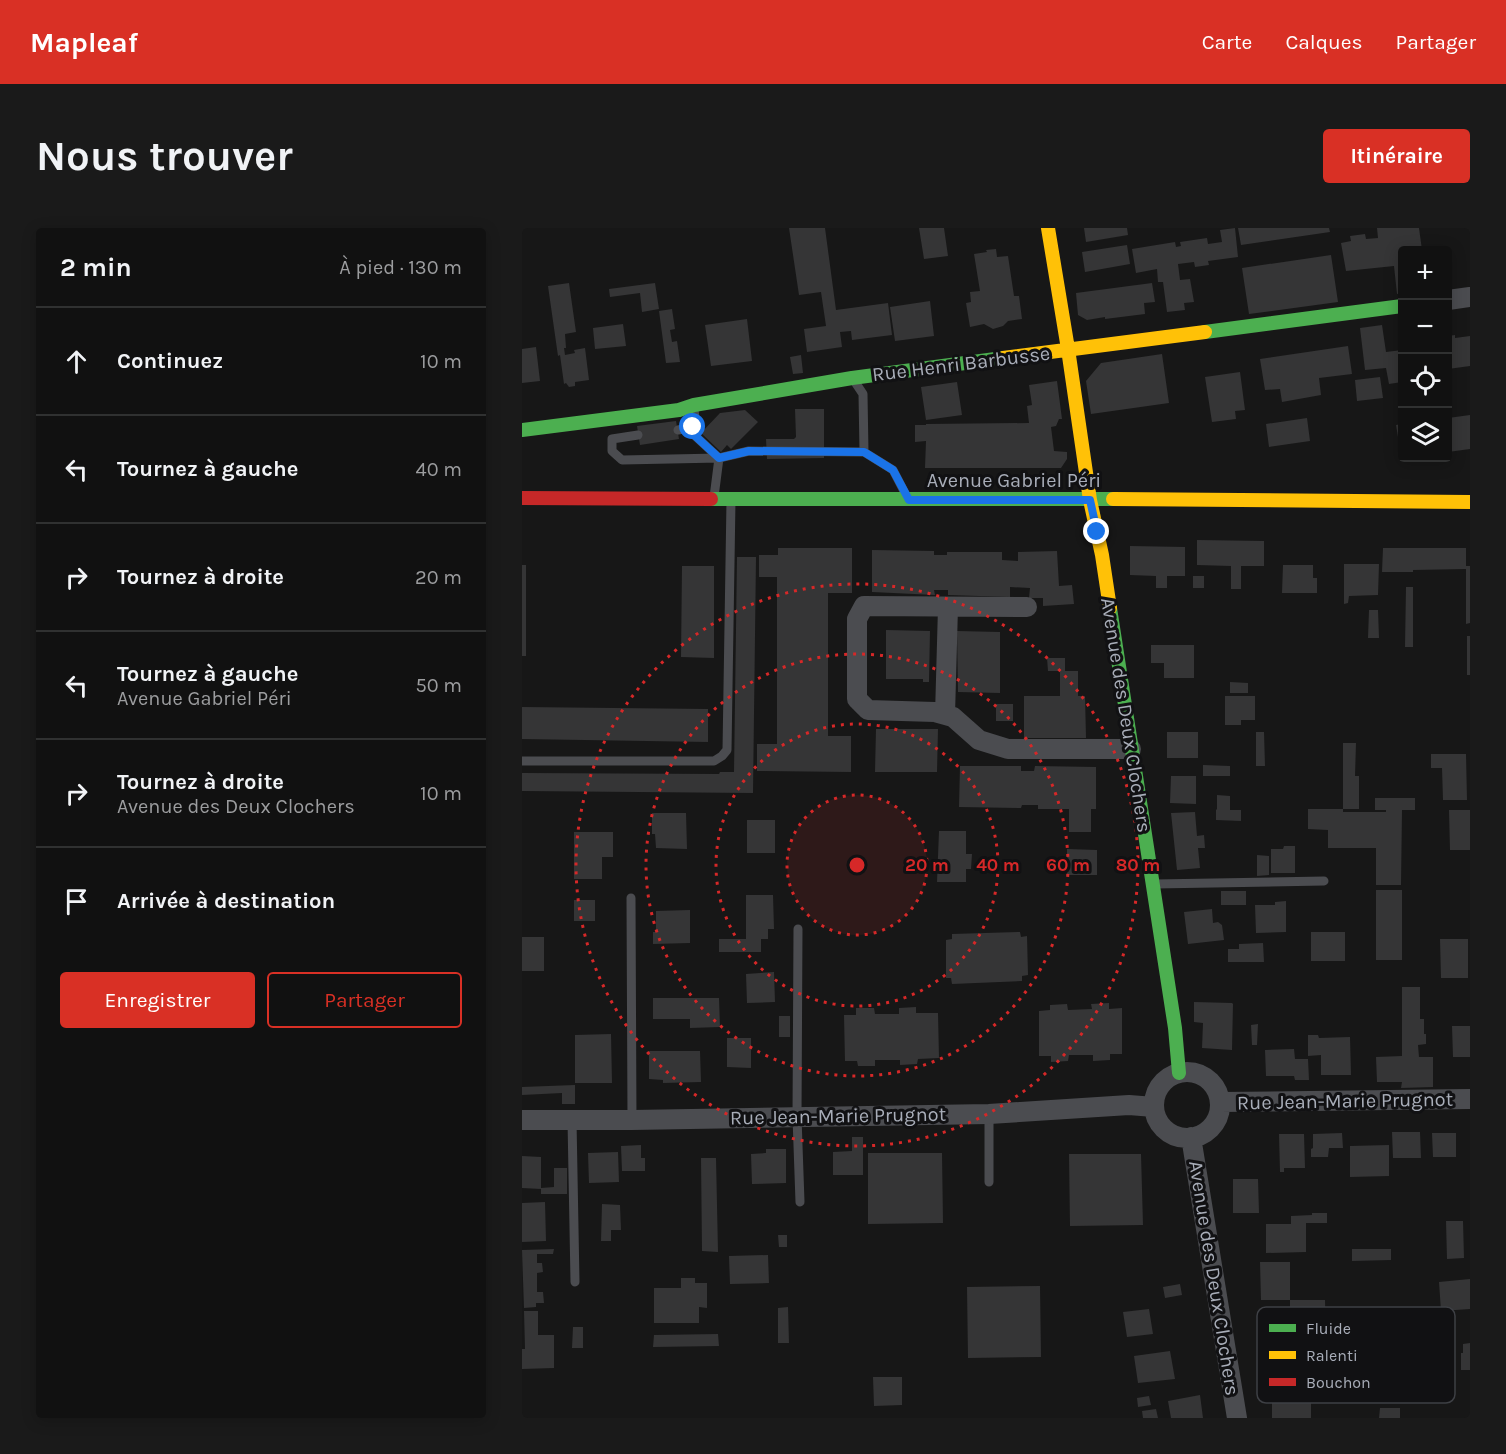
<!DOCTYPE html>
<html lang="fr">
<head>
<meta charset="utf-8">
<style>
  :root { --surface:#111; --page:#1a1a1a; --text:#f1f3f6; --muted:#9c9d9f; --line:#303131; --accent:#d93025 }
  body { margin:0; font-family:Karla,sans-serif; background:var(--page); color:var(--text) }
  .controls { position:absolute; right:18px; top:18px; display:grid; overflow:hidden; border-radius:6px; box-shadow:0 3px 15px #0003 }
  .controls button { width:54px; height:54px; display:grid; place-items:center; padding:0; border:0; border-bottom:2px solid var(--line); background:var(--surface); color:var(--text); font:30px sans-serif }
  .stop { position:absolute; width:18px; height:18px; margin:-14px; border:4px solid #1a73e8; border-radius:50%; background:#fff }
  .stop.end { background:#1a73e8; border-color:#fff; box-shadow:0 2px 6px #0008 }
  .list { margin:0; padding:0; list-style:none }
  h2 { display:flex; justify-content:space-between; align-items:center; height:78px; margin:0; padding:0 24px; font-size:26px }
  h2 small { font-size:20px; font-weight:400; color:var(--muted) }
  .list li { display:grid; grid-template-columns:39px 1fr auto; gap:18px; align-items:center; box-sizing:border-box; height:108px; padding:0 24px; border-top:2px solid var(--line) }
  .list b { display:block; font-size:22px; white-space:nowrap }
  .list p { margin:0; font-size:20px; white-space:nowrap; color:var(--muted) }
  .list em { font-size:20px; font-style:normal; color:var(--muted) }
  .actions { display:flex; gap:12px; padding:18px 24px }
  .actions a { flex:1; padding:14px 0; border:2px solid var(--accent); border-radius:6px; text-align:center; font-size:21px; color:var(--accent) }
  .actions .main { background:var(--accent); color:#fff }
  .icon { flex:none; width:33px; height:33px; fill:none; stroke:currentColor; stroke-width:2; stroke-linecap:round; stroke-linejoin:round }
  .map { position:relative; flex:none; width:948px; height:1190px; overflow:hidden; border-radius:6px }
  header { display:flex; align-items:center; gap:36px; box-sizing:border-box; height:84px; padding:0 30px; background:var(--accent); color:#fff }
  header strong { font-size:28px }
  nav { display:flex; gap:33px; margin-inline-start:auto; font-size:21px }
  .intro { display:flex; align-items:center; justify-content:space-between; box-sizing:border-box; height:144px; padding:0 36px }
  h1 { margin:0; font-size:42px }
  .button { padding:15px 27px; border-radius:6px; background:var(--accent); color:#fff; font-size:21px; font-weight:700 }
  main { display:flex; gap:36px; padding:0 36px }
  aside { flex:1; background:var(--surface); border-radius:6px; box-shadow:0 3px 15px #0003 }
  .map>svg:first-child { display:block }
  .building { fill:#353536 }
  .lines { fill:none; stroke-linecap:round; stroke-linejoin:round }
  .lane { stroke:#4b4c50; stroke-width:9 }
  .street { stroke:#4b4c50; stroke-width:20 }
  .fast { stroke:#4caf50; stroke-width:14 }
  .slow { stroke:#ffc107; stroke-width:14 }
  .jam { stroke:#c62828; stroke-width:14 }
  .route { stroke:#1a73e8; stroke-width:8 }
  .ring { fill:none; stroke:#d62828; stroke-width:3; stroke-dasharray:3 6 }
  .labels { text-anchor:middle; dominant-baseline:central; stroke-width:6; stroke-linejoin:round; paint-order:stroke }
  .street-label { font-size:20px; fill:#a8adb8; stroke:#111113 }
  .key { fill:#111113; stroke:#3e4045; stroke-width:1.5 }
  .key-label { font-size:16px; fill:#a8adb8 }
  .centre { fill:#d62828; stroke:#111113; stroke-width:3 }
  .ring-label { font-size:18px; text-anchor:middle; font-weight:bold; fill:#d62828; stroke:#111113; stroke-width:6; stroke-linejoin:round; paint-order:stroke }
</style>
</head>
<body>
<header>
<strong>Mapleaf</strong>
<nav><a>Carte</a><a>Calques</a><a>Partager</a></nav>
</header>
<div class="intro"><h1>Nous trouver</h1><a class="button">Itinéraire</a></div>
<main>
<aside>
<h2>2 min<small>À pied · 130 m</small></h2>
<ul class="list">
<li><svg class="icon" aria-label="ahead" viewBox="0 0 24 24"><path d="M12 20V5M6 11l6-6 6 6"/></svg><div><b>Continuez</b></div><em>10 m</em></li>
<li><svg class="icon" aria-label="left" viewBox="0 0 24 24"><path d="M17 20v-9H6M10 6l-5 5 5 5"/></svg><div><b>Tournez à gauche</b></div><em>40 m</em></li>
<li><svg class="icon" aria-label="right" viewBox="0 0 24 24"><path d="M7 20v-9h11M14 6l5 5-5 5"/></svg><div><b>Tournez à droite</b></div><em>20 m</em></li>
<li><svg class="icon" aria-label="left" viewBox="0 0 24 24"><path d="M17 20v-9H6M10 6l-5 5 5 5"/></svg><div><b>Tournez à gauche</b><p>Avenue Gabriel Péri</p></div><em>50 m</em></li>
<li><svg class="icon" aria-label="right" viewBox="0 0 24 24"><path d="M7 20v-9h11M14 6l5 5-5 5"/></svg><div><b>Tournez à droite</b><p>Avenue des Deux Clochers</p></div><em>10 m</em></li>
<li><svg class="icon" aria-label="arrive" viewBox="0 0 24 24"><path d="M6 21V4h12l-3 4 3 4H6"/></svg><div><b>Arrivée à destination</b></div></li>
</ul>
<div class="actions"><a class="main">Enregistrer</a><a>Partager</a></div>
</aside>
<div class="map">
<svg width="948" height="1190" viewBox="0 0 948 1190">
  <rect width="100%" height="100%" fill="#171717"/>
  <!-- building -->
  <path class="building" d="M267,0H303L314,82L366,75L370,107L330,112L329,103L318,104L320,119L285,124L282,101L304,98L299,64L277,67Z
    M397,0H422L426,28L402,31Z
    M562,0H605L606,7L564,14Z
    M713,0L716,29L686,33L687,37L673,39L672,34L656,36L658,52L668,51L672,74L662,75L663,82L645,84L641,54H636L635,41L614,45L610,21L653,14L654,19L659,18L658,14L685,10L686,16L700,14L698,2Z
    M716,0H807L808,4L719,17Z
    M855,0H897L900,22H880V65L875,66L872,38L824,43L819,15L829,13L828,8L843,6L844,11L856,10Z
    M605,17L608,36L563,44L560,24Z
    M474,21L475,29L486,28L492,68H497L500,91L486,93L481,98L471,101L462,96L448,99L444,75L449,74L448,64L458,63L452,26L465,24L464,22Z
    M809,27L816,74L727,86L720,40Z
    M47,55L54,104L43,106L44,120H42L43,127L53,125L52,122L63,120L67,152L53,154V158L47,159L44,155L42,156L38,127L36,128L26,58Z
    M133,55L137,81L120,84L118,65L88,69L87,61Z
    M630,55L633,74L622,75L623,86L583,91V89L565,92L556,87L554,65Z
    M408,73L412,108L373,113L368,79Z
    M150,81L153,101L148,102L150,114L155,113L158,134L144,135L137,83Z
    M225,91L230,133L189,138L183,97Z
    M101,96L104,118L73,121L71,100Z
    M860,97L864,124L880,122V154L867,156L864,140L843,142L838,100Z
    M933,107V110L948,108V138L926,141V108Z
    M826,118L830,146L797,150L799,167L760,174L758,161L743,162L738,131Z
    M14,119L18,153L0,155V121Z
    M640,126L647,175L569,186L564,153L579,135Z
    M279,127L281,145L271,146L268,129Z
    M718,144L723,182L713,183L714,191L690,194L683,149Z
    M858,149L861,170L835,173L833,152Z
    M535,153L540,191H537L534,198L529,199L532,223L545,224V231L539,240H403L404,213L393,214V197H404V196L507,195L505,178L510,177L507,157Z
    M435,154L440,187L404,192L399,159Z
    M273,181H302V230L245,231L244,211H272L274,209Z
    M223,182L236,194L209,221L205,217L199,224L179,205L198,185Z
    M948,187V221L926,224V190Z
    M785,190L788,213L747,219L744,196Z
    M154,193L157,211L118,217L115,198Z
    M880,196V221H878L874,197Z
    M675,312L742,313V338H719V361H709V338L675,337Z
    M608,318L663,319V348H645V360H634V348L608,347Z
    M256,320H330V365H306V508H329V544L235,543V516H255V349H237V327H256Z
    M861,320H944V338H948V395L944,396V341L891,342V344H860Z
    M350,322L412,323V327H425V324H480V332L496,333V324L535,323L537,358L550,357L552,376L521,378V370H507L508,360L488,359V369L426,367V362H412L413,367L350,364Z
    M215,329H234L231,565L0,563V545L197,546L198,544H212Z
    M822,336H857L856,367L827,368L826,375L822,376Z
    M0,337H4V428H0Z
    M761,337H791V350H795V365H760Z
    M160,338H192V430L159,429Z
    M671,348H682V360H671Z
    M884,359H891V419H883Z
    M847,382H856L857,410H846Z
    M364,402L408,403L407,454H401V451H364Z
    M435,403L478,404V465L436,464Z
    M945,408H948V447H945Z
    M629,417H672V450H642V435H629Z
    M525,430H543V443H556V468H563L564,510H502V468H538V443H526Z
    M708,454L726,455V465H708Z
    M703,468H733V492H719V497H703Z
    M474,476H491V493H474Z
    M0,479L186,481V514L0,511Z
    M354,501H416L415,544H353Z
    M645,504H676V530H645Z
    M734,504H742L743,538H734Z
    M821,515H834L833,548H837V581H821Z
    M909,526H944L945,572H921L920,540H909Z
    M681,537L708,538V548H681Z
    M438,538H499V543H512L513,538L574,539V581H569V604H547V581H516V577H500L499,580L437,579Z
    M649,548H674V576L648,575Z
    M695,567L708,568V582H719V593L694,592V581L695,582Z
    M853,570H893V582H880L879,657H854V620H806V602L786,601V581H821V584H864V582H853Z
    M927,582H948V622H928Z
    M673,584L675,608L682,607L683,620H676L678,640L655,642L649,585Z
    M130,585H164L165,621L134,620L133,606H130Z
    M225,592H253V625H225Z
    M417,603H444V626H450L449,641H444V654H415Z
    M52,604H91V629H80V651H52Z
    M762,618H773V645H749V621H761Z
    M545,621L575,622V647H545Z
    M735,627L747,628V647L735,648Z
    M854,662H880V732H854Z
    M699,663H724V677H699Z
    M224,667H251L252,701H246V711H239V724H197V711H224Z
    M52,672H73V693H52Z
    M764,673V704L734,705L733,677H753V674Z
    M690,681L691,695L696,694L700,697L702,712L666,716L662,684Z
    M168,682V715L131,716V704H134V683Z
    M498,704L499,709L505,708L506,747L500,748V753L430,756L429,750H424V712L430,711V706Z
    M789,704H823V733H789Z
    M0,709H22V743H0Z
    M918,711H946V750H919Z
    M741,715L742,734H706V721H717V716Z
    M252,744L253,774L225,775L224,746Z
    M880,759H898V791H902V806H904V816L896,817L897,829H911V859L879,860L880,854H855L854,829L880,828Z
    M131,770H197L198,799L168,800V791H131Z
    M672,774L710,775L711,776L710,822L680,820L681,795L672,794Z
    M587,775V781L600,780V826H588V832L571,833V827H547L546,833L529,834V828H517V783L528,782V777L545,776L546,782L570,781L569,776Z
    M394,779V785H416L417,830L396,831L395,836L378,837V832H353V838H336L335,833H323L322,787H334V780H352L353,786H377V780Z
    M257,788H268V809H257Z
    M736,796L735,817H730L729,797Z
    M930,798H948V829H931Z
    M89,806L90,855H53V807Z
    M786,807H796L797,810L828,809L829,847H799V827L786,828Z
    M205,810H229V840L205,839Z
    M772,821L773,831H786L787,852H773L772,848H744L743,822Z
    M127,823H178L179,854L141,855V852L127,851Z
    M53,857V876H40V865L0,867V859Z
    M870,904H898L899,930H871Z
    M820,905L821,920H807L806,929H789V921L791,920V906Z
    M910,905H934V929H911Z
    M757,906H782L783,940H762V944H758Z
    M330,909H341V947H311V924L330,923Z
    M119,917V930H123V943H100L99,918Z
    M867,917V948L828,949V918Z
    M244,921H264V955L230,956L229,926L244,925Z
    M96,924L97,954L67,955L66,925Z
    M346,925H420L421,995L346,996Z
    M547,926H619L621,997L548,998Z
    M0,928L19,929V961L0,960Z
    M179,930H194L196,1024L180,1023Z
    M32,940H45V966H19V960L32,959Z
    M711,951H736L737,985H711Z
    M23,974L24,1013L0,1014V975Z
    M80,976L98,977L99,1002H89V1013H79Z
    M790,985H805V995H784V1024L744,1025V996H769V988L790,987Z
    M924,993H941L942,1030L925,1031Z
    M256,1007H265V1019H257Z
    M32,1021L31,1026H15V1035H20L21,1044L15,1045V1064H21L22,1075H14V1079L2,1080L0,1022Z
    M830,1021H869V1032L830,1033Z
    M246,1027L247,1055L208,1056L207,1028Z
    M738,1034H768V1072H739Z
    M159,1050H173V1055H185V1080L177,1079V1095H132V1060H159Z
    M948,1051V1081L919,1083L917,1054Z
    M658,1056L660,1067L643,1070L641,1059Z
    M518,1058L519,1129L446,1130L445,1059Z
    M768,1072H803L804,1110L757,1111V1085H768Z
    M266,1079L267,1115H256V1080Z
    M627,1081L631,1106L605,1109L601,1084Z
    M2,1083H16V1107H32V1140L0,1141V1121H3Z
    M51,1099H61V1120H50Z
    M196,1106L197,1118L131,1119L132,1107Z
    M948,1115V1142H939V1125H941V1116Z
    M648,1123L653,1151L616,1155L612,1128Z
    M351,1149H380V1177L352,1178Z
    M750,1161H765V1166L789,1165V1190H750Z
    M678,1167L681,1190H649L646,1173Z
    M627,1168L629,1177L616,1179L615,1170Z
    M858,1180H878V1190H857Z
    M634,1181L636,1190H621L620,1183Z"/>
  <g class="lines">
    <!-- lane -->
    <path class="lane" d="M333,154L341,166L342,224
      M172,179L173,192L170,205L197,230
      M156,202L171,199
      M116,207L90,211V223L100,232L197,230
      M192,269L197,230L227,223L342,224L371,242L384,267
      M0,533H192L200,528L205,522L209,272
      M633,656L802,653
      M109,670L110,892
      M276,701L275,889L278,974
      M467,886V954
      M50,892L53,1054"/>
    <!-- street -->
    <path class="street" d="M926,72L948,69
      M505,379L342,378L335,391V471L346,482L413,484L431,489L457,512L486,521H609
      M423,487L426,379
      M632 877a33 33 0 1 1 66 0a33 33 0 1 1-66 0Z
      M698,874L948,871
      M0,892H110L467,886L607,877L632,879
      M669,909L715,1190"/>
    <!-- fast -->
    <path class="fast" d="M683,104L880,78
      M0,202L157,182L172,177L330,150L481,130
      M189,271H591
      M588,380L653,800L657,845"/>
    <!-- slow -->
    <path class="slow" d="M526,0L546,121L568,272L580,327L588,380
      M481,130L683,104
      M591,271L948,274"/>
    <!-- jam -->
    <path class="jam" d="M0,270L189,271"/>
  </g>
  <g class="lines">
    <!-- route -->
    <path class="route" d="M171,199L170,205L197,230L227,223L342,224L371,242L387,272H568L575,304"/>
  </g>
  <!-- distance rings -->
  <circle cx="335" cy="637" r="70" fill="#d62828" fill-opacity=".12"/>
  <g class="ring">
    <circle cx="335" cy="637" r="70"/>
    <circle cx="335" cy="637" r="141"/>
    <circle cx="335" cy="637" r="211"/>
    <circle cx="335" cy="637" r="281"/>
  </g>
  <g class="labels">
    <!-- street labels -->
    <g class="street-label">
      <text transform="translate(439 136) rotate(-7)">Rue Henri Barbusse</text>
      <text x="492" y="252">Avenue Gabriel Péri</text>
      <text transform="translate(604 487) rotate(81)">Avenue des Deux Clochers</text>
      <text transform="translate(823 873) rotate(-1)">Rue Jean-Marie Prugnot</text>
      <text transform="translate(316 888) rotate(-1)">Rue Jean-Marie Prugnot</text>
      <text transform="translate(692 1050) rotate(81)">Avenue des Deux Clochers</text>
    </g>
  </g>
  <!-- legend -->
  <rect x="735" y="1079" width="198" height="96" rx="9" class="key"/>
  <rect x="747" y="1096" width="27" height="8" fill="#4caf50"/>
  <rect x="747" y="1123" width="27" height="8" fill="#ffc107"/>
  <rect x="747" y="1150" width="27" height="8" fill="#c62828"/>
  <g class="key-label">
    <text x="784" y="1106">Fluide</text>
    <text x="784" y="1133">Ralenti</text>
    <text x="784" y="1160">Bouchon</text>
  </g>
  <circle cx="335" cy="637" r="9" class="centre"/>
  <g class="ring-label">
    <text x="405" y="643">20 m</text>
    <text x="476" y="643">40 m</text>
    <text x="546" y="643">60 m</text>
    <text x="616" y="643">80 m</text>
  </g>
</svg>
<div class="controls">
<button>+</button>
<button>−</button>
<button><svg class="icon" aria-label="locate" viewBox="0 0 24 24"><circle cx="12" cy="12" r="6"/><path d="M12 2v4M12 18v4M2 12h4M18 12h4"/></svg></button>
<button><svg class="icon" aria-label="layers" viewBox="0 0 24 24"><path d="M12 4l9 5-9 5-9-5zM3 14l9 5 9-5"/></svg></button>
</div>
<div class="stop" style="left:171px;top:199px"></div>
<div class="stop end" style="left:575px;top:304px"></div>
</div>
</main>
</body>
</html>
